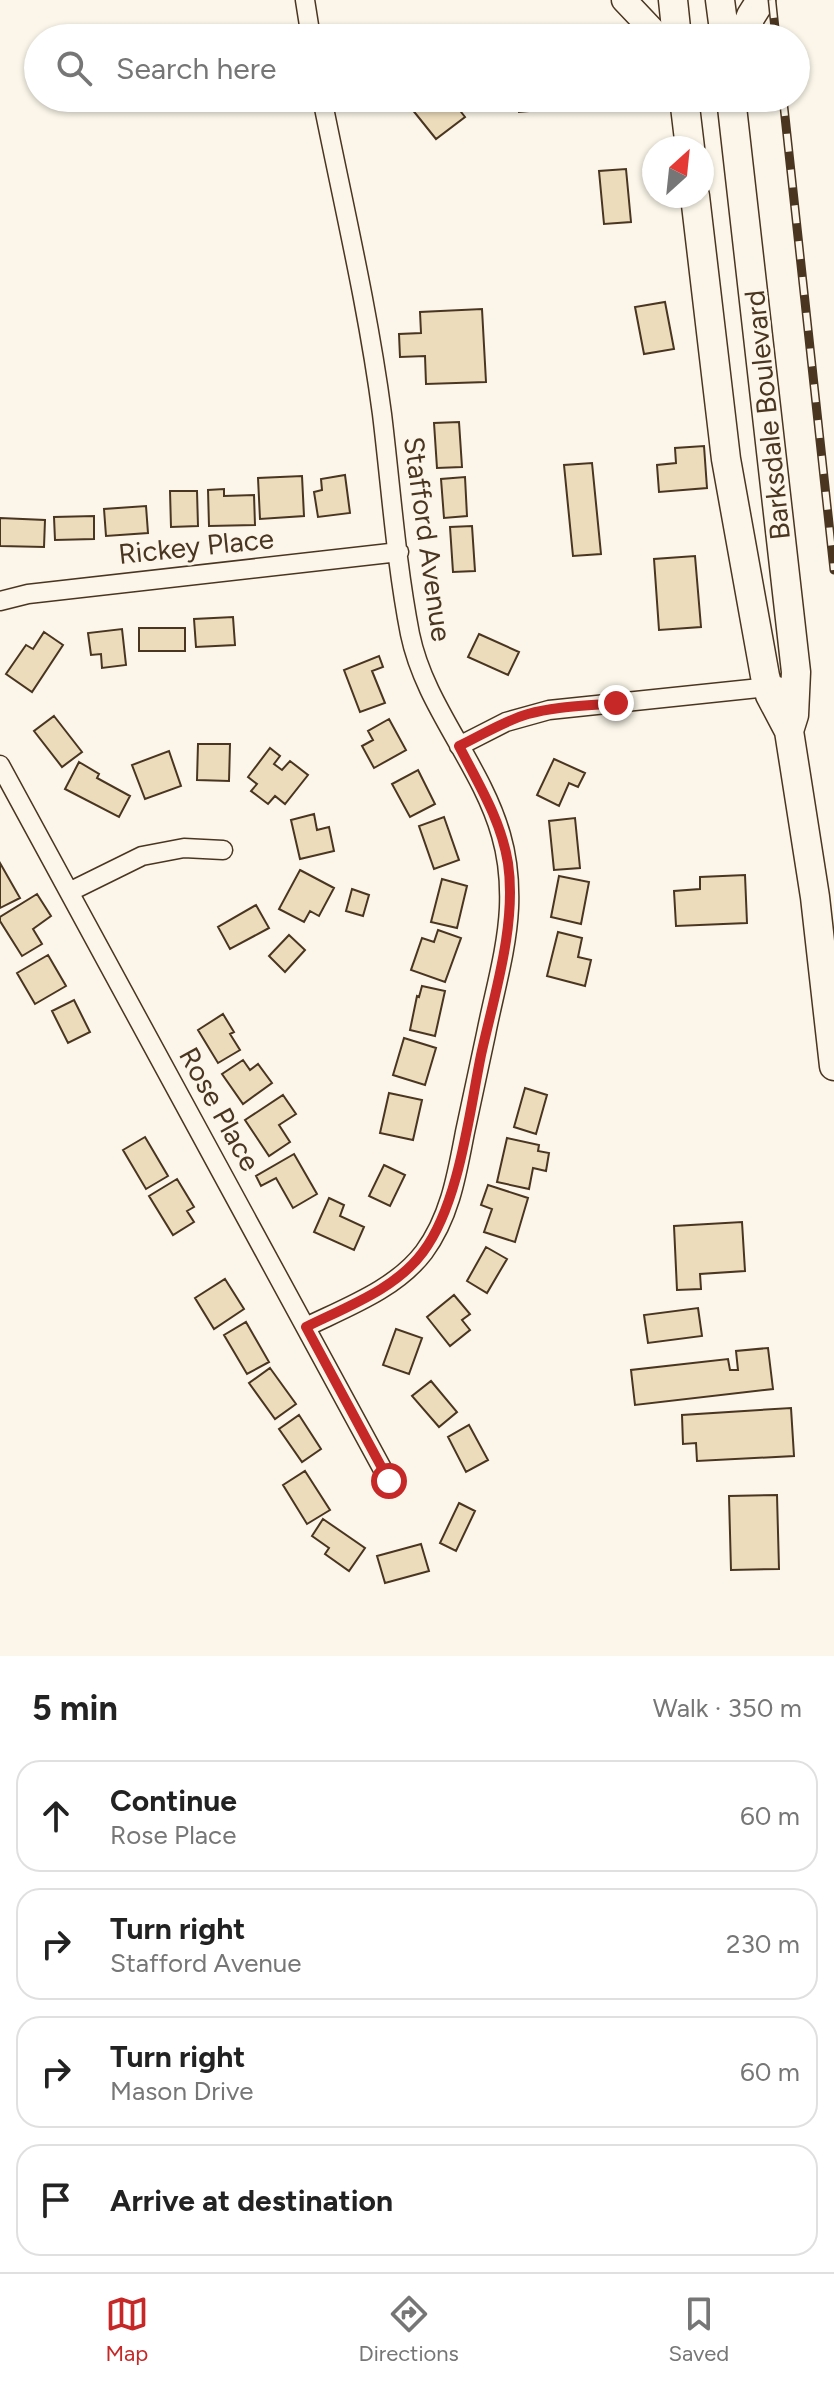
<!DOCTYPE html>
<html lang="en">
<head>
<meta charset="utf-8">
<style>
  :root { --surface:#fff; --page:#f6f6f6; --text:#222; --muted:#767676; --line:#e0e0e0; --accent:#c62828 }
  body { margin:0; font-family:Figtree,sans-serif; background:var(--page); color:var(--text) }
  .compass { position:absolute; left:642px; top:136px; width:72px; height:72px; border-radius:50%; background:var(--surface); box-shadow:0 2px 6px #0004; rotate:27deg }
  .stop { position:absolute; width:24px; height:24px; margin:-18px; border:6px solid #c62828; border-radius:50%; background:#fff }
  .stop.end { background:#c62828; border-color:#fff; box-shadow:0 2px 8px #0008 }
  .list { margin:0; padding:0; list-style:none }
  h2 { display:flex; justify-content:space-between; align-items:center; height:104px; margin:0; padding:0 32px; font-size:34px }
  h2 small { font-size:26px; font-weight:400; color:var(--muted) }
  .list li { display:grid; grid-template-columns:52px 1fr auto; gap:24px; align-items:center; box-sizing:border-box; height:112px; margin:0 16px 16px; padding:0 16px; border:2px solid var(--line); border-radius:24px }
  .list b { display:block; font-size:30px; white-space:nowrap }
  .list p { margin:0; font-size:26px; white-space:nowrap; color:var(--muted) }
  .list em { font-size:26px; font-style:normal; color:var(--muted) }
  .icon { flex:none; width:44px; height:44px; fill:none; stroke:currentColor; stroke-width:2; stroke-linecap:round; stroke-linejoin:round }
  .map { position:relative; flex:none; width:834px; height:1656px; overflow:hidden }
  .search { position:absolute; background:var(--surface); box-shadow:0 2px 6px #0004; left:24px; right:24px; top:24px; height:88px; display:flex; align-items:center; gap:20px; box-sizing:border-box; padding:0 28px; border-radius:44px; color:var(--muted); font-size:30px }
  .sheet { height:616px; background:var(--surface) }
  nav { display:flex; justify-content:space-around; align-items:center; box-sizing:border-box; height:112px; border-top:2px solid var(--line); background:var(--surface); font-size:22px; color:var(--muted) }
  nav a { display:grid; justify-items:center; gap:4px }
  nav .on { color:var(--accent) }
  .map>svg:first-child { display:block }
  .building { fill:#ecdcbc; stroke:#4a3520; stroke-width:2 }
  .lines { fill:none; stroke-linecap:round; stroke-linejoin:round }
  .minor-casing { stroke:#4a3520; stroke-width:21 }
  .secondary-casing { stroke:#4a3520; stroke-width:27 }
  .primary-casing { stroke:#4a3520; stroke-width:31 }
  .minor { stroke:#fbf6e9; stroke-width:18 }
  .secondary { stroke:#fbf6e9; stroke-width:24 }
  .primary { stroke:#fbf6e9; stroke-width:28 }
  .rail-casing { stroke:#4a3520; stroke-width:9 }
  .rail { stroke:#fbf6e9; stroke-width:6; stroke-dasharray:18; stroke-linecap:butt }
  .route { stroke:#c62828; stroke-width:10 }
  .labels { text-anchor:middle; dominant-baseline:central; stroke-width:6; stroke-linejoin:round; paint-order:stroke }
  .street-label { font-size:28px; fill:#4a3520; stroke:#fbf6e9 }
</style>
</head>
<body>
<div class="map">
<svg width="834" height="1656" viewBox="0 0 834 1656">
  <rect width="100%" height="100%" fill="#fbf6e9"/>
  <!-- building -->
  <path class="building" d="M403,98H450L465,117L436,139Z
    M518,98H550L551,109L519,112Z
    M626,169L631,222L604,224L599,171Z
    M665,302L674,349L644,354L635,307Z
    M482,309L486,382L426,384L425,356L400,357L399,334L421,333L420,312Z
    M459,422L462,467L437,468L434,423Z
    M704,446L707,488L659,492L657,465L676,463L675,448Z
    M592,463L601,554L573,556L564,465Z
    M345,475L350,513L318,517L314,492L322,490L321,479Z
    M302,476L304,516L260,519L258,478Z
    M465,477L467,516L444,518L441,479Z
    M224,489V496L254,495L255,525L209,526L208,490Z
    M170,491H197L198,526L171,527Z
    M146,506L148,533L106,536L104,509Z
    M94,516V539L55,540L54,517Z
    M0,518L45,520L44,547L0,546Z
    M472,526L475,571L453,572L450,527Z
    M695,556L701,627L659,630L654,559Z
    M233,617L235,645L196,647L194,619Z
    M139,628H185V651H139Z
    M122,629L126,665L102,668L101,654L91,655L88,633Z
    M44,632L63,645L32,692L6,674L26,645L33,649Z
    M479,634L519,652L508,675L468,657Z
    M379,656L383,667L372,671L385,703L360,712L344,670Z
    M54,716L82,752L62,767L34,731Z
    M389,719L406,750L374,768L362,746L373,740L368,731Z
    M198,744H230L229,781L197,780Z
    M270,748L280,756L274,764L282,770L290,761L308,775L285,804L275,796L268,804L251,791L257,784L248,777Z
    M169,751L181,786L145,799L132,765Z
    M554,759L585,773L578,787L569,783L559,806L537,795Z
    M79,762L99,774L97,778L130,796L119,817L65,789Z
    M418,770L435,804L410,817L392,784Z
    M314,814L317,830L329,827L334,851L300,859L291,820Z
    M444,817L459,860L434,869L419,826Z
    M575,818L580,868L554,870L549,821Z
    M0,863L20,898L0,908Z
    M300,870L334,888L319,916L310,911L304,922L279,909Z
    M745,875L747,923L676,926L674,891L700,889V877Z
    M559,876L589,882L581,924L551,917Z
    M442,879L467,886L457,928L431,922Z
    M352,889L369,895L363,916L346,911Z
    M37,894L51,916L33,929L42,944L22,956L0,921V917Z
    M256,905L269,928L230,949L218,927Z
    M438,930L461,938L445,982L411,970L422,938L434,942Z
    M558,932L582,938L578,957L591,960L585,986L547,976Z
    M289,935L305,950L285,972L269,956Z
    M48,955L66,986L35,1004L17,973Z
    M422,986L445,991L435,1036L410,1030L417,996L419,997Z
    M74,1000L90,1032L68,1043L52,1011Z
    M223,1014L234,1032L230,1034L240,1050L218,1063L198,1030Z
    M404,1038L436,1048L425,1085L393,1075Z
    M243,1060L250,1070L258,1064L272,1083L243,1104L222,1074Z
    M525,1088L547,1095L536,1134L514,1127Z
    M389,1093L422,1100L413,1140L380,1133Z
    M283,1095L296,1114L279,1125L290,1142L269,1156L245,1120Z
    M145,1137L168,1176L146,1189L123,1150Z
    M507,1138L539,1145L538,1151L549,1153L546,1171L533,1168L529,1189L497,1182Z
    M294,1154L317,1194L293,1208L276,1178L261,1186L256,1176Z
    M384,1165L405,1175L390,1206L369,1196Z
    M177,1179L194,1207L187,1211L194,1222L173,1235L149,1196Z
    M488,1185L528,1198L515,1242L484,1232L492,1209L481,1205Z
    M329,1198L344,1205L340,1216L364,1227L354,1250L314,1232Z
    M742,1222L745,1271L700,1274L701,1289L677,1290L674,1226Z
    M486,1247L507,1259L487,1293L467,1281Z
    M225,1279L244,1309L214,1329L195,1298Z
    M454,1295L470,1314L462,1320L470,1330L450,1346L427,1317Z
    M698,1308L702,1336L648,1343L644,1315Z
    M246,1322L269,1362L247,1374L224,1335Z
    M396,1329L422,1338L409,1374L383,1365Z
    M768,1348L773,1389L635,1405L631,1370L728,1359L730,1370H738L736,1351Z
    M270,1368L296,1404L275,1419L249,1383Z
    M431,1381L457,1412L439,1427L412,1396Z
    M791,1408L794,1456L697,1461L696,1443L683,1444L682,1415Z
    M299,1415L321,1449L302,1462L279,1429Z
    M469,1425L488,1460L466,1472L448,1437Z
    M305,1471L330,1510L307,1524L283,1485Z
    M777,1495L779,1569L731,1570L729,1496Z
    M459,1503L475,1511L456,1551L440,1543Z
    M323,1519L365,1548L349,1571L325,1554L329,1548L312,1536Z
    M421,1544L429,1571L385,1583L377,1556Z"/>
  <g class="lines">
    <defs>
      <path id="minor" d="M305,0L311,38
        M0,601L28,594L399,552
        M459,746L506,722L549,710L778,686
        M0,765L389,1481
        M69,892L142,856L184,848L223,850
        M306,1327C347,1307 396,1289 424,1252C450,1217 457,1174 465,1132C472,1099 479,1066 486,1034C494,993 507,950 509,908C510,883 508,859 501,835C481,764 425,707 410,634C396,562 391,488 382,414C368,308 343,203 322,98"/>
      <path id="secondary" d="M624,0L660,38"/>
      <path id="primary" d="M673,0L677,38
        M720,0L725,38
        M742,38L751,16L761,0
        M684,98L690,148
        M731,98L796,672L794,715L789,731
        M695,196L726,459L765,676L770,695L789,731L815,897L834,1066"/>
    </defs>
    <!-- minor casing -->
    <use href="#minor" class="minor-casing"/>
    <!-- secondary casing -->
    <use href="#secondary" class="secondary-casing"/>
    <!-- primary casing -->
    <use href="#primary" class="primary-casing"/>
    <!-- minor -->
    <use href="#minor" class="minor"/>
    <!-- secondary -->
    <use href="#secondary" class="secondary"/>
    <!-- primary -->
    <use href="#primary" class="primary"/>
    <defs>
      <path id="rail" d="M772,0L776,38
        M783,98L834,570"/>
    </defs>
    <!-- rail casing -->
    <use href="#rail" class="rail-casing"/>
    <!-- rail -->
    <use href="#rail" class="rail"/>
  </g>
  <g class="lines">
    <!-- route -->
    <path class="route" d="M389,1481L306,1327C346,1307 396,1289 423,1252C459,1204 469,1114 481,1055C494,996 517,924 508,863C501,820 479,785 459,746C482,735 504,721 528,714C556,706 587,706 616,703"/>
  </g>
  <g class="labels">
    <!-- street labels -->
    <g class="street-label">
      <text transform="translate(767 415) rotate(-96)">Barksdale Boulevard</text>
      <text transform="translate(428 539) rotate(82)">Stafford Avenue</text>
      <text transform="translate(196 546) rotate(-6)">Rickey Place</text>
      <text transform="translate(220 1109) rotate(61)">Rose Place</text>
    </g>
  </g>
</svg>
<svg class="compass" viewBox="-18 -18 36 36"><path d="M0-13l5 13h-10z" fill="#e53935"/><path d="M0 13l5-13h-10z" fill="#767676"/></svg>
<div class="stop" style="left:389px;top:1481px"></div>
<div class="stop end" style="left:616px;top:703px"></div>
<div class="search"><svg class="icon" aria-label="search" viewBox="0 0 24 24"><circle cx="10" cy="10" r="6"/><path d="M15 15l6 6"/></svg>Search here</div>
</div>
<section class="sheet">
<h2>5 min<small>Walk · 350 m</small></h2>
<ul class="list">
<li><svg class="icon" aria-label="ahead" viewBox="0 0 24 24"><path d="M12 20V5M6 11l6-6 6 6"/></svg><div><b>Continue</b><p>Rose Place</p></div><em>60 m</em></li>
<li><svg class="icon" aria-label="right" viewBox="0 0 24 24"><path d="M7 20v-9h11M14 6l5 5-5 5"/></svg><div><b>Turn right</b><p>Stafford Avenue</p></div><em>230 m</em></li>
<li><svg class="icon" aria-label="right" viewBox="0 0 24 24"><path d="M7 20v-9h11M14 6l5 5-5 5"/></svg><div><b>Turn right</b><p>Mason Drive</p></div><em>60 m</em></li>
<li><svg class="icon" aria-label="arrive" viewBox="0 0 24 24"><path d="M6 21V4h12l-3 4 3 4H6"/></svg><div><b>Arrive at destination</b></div></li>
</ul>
</section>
<nav>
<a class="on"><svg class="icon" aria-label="map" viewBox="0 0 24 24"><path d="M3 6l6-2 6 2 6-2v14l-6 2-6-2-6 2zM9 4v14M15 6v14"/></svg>Map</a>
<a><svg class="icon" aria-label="directions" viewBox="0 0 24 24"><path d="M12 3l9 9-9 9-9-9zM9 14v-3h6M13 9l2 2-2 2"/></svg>Directions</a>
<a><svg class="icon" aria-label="saved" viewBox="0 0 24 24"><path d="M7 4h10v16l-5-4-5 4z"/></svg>Saved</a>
</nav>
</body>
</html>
